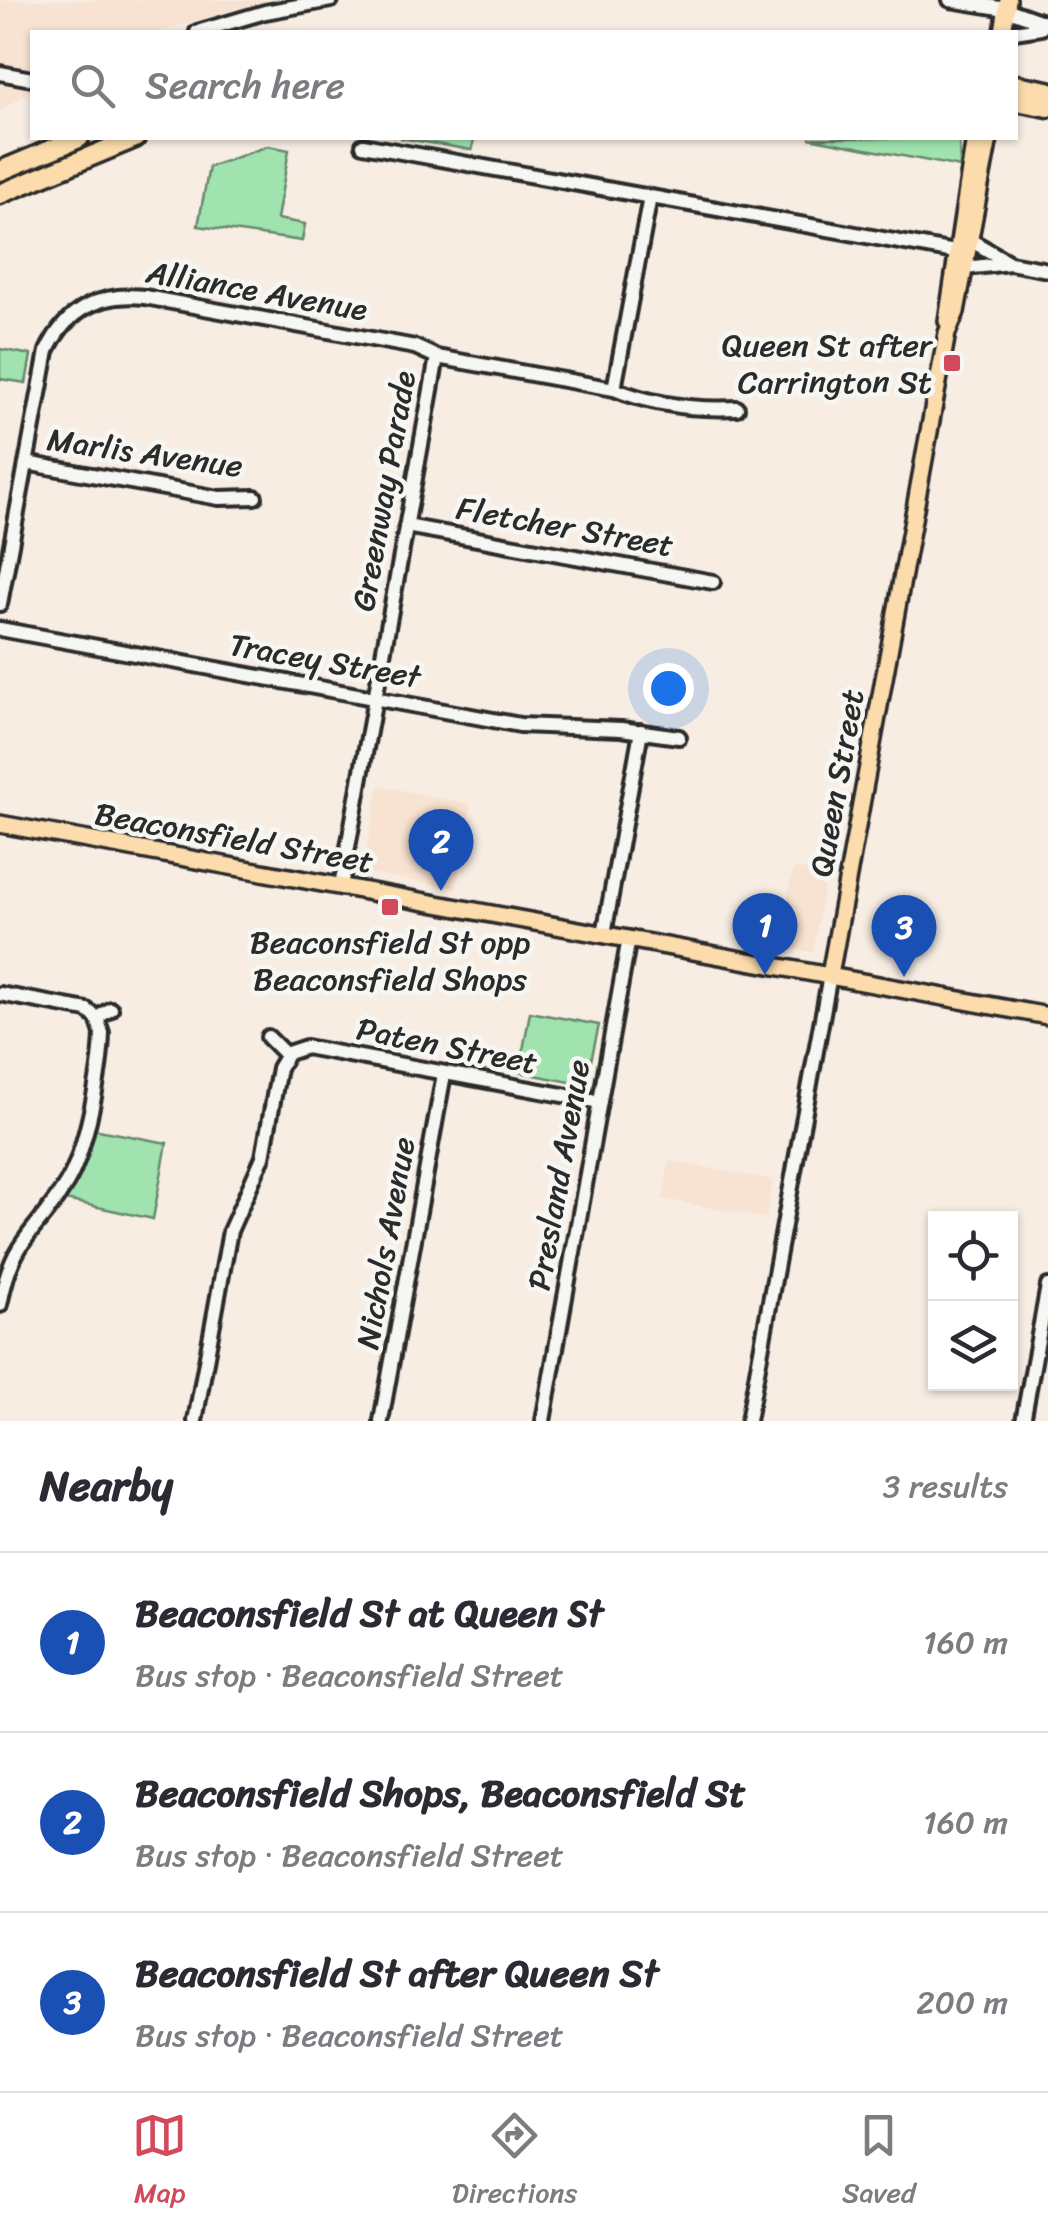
<!DOCTYPE html>
<html lang="en">
<head>
<meta charset="utf-8">
<style>
  :root { --surface:#fff; --page:#f2f2f3; --text:#2b2b33; --muted:#7c7c81; --line:#e1e1e2; --accent:#d1495b }
  body { margin:0; font-family:Sriracha,sans-serif; background:var(--page); color:var(--text) }
  .controls { position:absolute; right:30px; bottom:30px; display:grid; overflow:hidden; border-radius:0px; box-shadow:0 2px 8px #0004 }
  .controls button { width:90px; height:90px; display:grid; place-items:center; padding:0; border:0; border-bottom:2px solid var(--line); background:var(--surface); color:var(--text); font:50px sans-serif }
  .you { position:absolute; left:668px; top:688px; width:35px; height:35px; margin:-25px; border:8px solid #fff; border-radius:50%; background:#1a73e8; box-shadow:0 0 0 15px #1a73e833 }
  .badge { display:grid; place-items:center; width:65px; height:65px; border-radius:50%; background:var(--accent); color:#fff; font-size:32px; font-weight:700 }
  .pin { position:absolute; translate:-50% -82px; filter:drop-shadow(0 2px 5px #0008) }
  .pin::after { content:''; position:absolute; top:52px; width:35px; height:30px; background:inherit; clip-path:polygon(0 0,100% 0,50% 100%) }
  .list { margin:0; padding:0; list-style:none }
  h2 { display:flex; justify-content:space-between; align-items:center; height:130px; margin:0; padding:0 40px; font-size:42px }
  h2 small { font-size:32px; font-weight:400; color:var(--muted) }
  .list li { display:grid; grid-template-columns:65px 1fr auto; gap:30px; align-items:center; box-sizing:border-box; height:180px; padding:0 40px; border-top:2px solid var(--line) }
  .list b { display:block; font-size:38px; white-space:nowrap }
  .list p { margin:0; font-size:32px; white-space:nowrap; color:var(--muted) }
  .list em { font-size:32px; font-style:normal; color:var(--muted) }
  .icon { flex:none; width:55px; height:55px; fill:none; stroke:currentColor; stroke-width:2; stroke-linecap:round; stroke-linejoin:round }
  .map { position:relative; flex:none; width:1048px; height:1421px; overflow:hidden }
  .search { position:absolute; background:var(--surface); box-shadow:0 2px 8px #0004; left:30px; right:30px; top:30px; height:110px; display:flex; align-items:center; gap:25px; box-sizing:border-box; padding:0 35px; border-radius:0px; color:var(--muted); font-size:38px }
  .sheet { height:670px; background:var(--surface) }
  nav { display:flex; justify-content:space-around; align-items:center; box-sizing:border-box; height:140px; border-top:2px solid var(--line); background:var(--surface); font-size:28px; color:var(--muted) }
  nav a { display:grid; justify-items:center; gap:5px }
  nav .on { color:var(--accent) }
  .map>svg:first-child { display:block }
  .built { fill:#f8e2d1 }
  .green { fill:#a0e3ae; stroke:#66876c; stroke-width:2.5 }
  .lines { fill:none; stroke-linecap:round; stroke-linejoin:round }
  .minor-casing { stroke:#2b2b2b; stroke-width:20 }
  .major-casing { stroke:#2b2b2b; stroke-width:22 }
  .highway-casing { stroke:#2b2b2b; stroke-width:25 }
  .minor { stroke:#f6f6f2; stroke-width:12 }
  .major { stroke:#fcdcac; stroke-width:15 }
  .highway { stroke:#fcdcac; stroke-width:18 }
  .poi-dot { fill:#d1495b; stroke:#f6f6f2; stroke-width:4 }
  .labels { text-anchor:middle; dominant-baseline:central; stroke-width:9; stroke-linejoin:round; paint-order:stroke }
  .street-label { font-size:32px; fill:#2b2b2b; stroke:#f6f6f2 }
  .poi-label { font-size:32px; fill:#2b2b2b; stroke:#f6f6f2; text-anchor:end }
</style>
</head>
<body>
<div class="map">
<svg width="1048" height="1421" viewBox="0 0 1048 1421">
  <rect width="100%" height="100%" fill="#f7ede3"/>
  <filter id="ink" filterUnits="userSpaceOnUse"><feTurbulence type="fractalNoise" baseFrequency=".01" numOctaves="2"/><feDisplacementMap in="SourceGraphic" scale="20" xChannelSelector="R" yChannelSelector="G"/><feConvolveMatrix kernelMatrix="1 2 1 2 8 2 1 2 1" color-interpolation-filters="sRGB"/></filter>
  <g filter="url(#ink)">
    <!-- built -->
    <path class="built" d="M0,0H271L156,32H32V90L0,111Z
      M379,786L471,804L456,888L369,873L364,866Z
      M793,868L826,873L813,952L780,947Z
      M669,1161L773,1180L766,1218L663,1199Z"/>
    <!-- green -->
    <path class="green" d="M400,138H474L472,150Z
      M809,138H959L960,167Z
      M268,146L289,150L277,219L305,224L302,241L198,226L209,167Z
      M0,349L31,355L26,383L0,379Z
      M530,1012L599,1025L588,1074L570,1082L519,1072Z
      M93,1129L167,1143L153,1219L65,1200L81,1173Z"/>
    <g class="lines">
      <defs>
        <path id="minor" d="M950,0L1006,9L1048,24
          M197,32L265,12L331,0
          M1014,32L1041,28
          M0,73L32,79
          M363,145L966,254
          M970,240L1008,262
          M965,268L1010,263L1048,270
          M614,389C653,405 695,410 737,408
          M26,463L219,498L255,497
          M406,526L713,582
          M0,604L47,351C66,310 100,292 145,297L415,347L437,357
          M0,629L520,725L621,729L679,737
          M341,886L437,357L614,389L650,197
          M604,934L641,731
          M0,994L87,1010L97,1018L102,1033C101,1071 86,1152 66,1184C34,1237 13,1235 0,1305
          M97,1018L111,1009
          M268,1037L286,1055
          M195,1421L230,1231L263,1157L279,1068L288,1053L306,1047L600,1102
          M381,1421L444,1074
          M543,1421L629,938
          M748,1421L830,975
          M1023,1421L1048,1286"/>
        <path id="major" d="M1003,32L1008,0
          M947,321L975,138
          M0,824L1048,1016
          M830,975L947,333L956,312L989,138"/>
        <path id="highway" d="M1016,85L1048,91
          M1016,101L1048,107
          M0,171L79,138
          M0,194L135,138"/>
      </defs>
      <!-- minor casing -->
      <use href="#minor" class="minor-casing"/>
      <!-- major casing -->
      <use href="#major" class="major-casing"/>
      <!-- highway casing -->
      <use href="#highway" class="highway-casing"/>
      <!-- minor -->
      <use href="#minor" class="minor"/>
      <!-- major -->
      <use href="#major" class="major"/>
      <!-- highway -->
      <use href="#highway" class="highway"/>
    </g>
  </g>
  <!-- markers -->
  <g class="poi-dot">
    <rect x="942" y="353" width="20" height="20" rx="5"/>
    <rect x="380" y="897" width="20" height="20" rx="5"/>
  </g>
  <g class="labels">
    <!-- street labels -->
    <g class="street-label">
      <text transform="translate(257 291) rotate(10)">Alliance Avenue</text>
      <text transform="translate(145 453) rotate(8)">Marlis Avenue</text>
      <text transform="translate(384 491) rotate(-80)">Greenway Parade</text>
      <text transform="translate(565 527) rotate(10)">Fletcher Street</text>
      <text transform="translate(325 661) rotate(10)">Tracey Street</text>
      <text transform="translate(837 783) rotate(-80)">Queen Street</text>
      <text transform="translate(234 838) rotate(10)">Beaconsfield Street</text>
      <text transform="translate(447 1046) rotate(11)">Paten Street</text>
      <text transform="translate(559 1175) rotate(-80)">Presland Avenue</text>
      <text transform="translate(386 1243) rotate(-80)">Nichols Avenue</text>
    </g>
    <!-- poi labels -->
    <g class="poi-label">
      <text x="932" y="345">Queen St after<tspan x="932" dy="37">Carrington St</tspan></text>
      <text x="390" y="942" text-anchor="middle">Beaconsfield St opp<tspan x="390" dy="37">Beaconsfield Shops</tspan></text>
    </g>
  </g>
</svg>
<div class="controls">
<button><svg class="icon" aria-label="locate" viewBox="0 0 24 24"><circle cx="12" cy="12" r="6"/><path d="M12 2v4M12 18v4M2 12h4M18 12h4"/></svg></button>
<button><svg class="icon" aria-label="layers" viewBox="0 0 24 24"><path d="M12 4l9 5-9 5-9-5zM3 14l9 5 9-5"/></svg></button>
</div>
<div class="you"></div>
<div class="pin badge" style="left:765px;top:975px;background:#1a4fb4">1</div>
<div class="pin badge" style="left:441px;top:891px;background:#1a4fb4">2</div>
<div class="pin badge" style="left:904px;top:977px;background:#1a4fb4">3</div>
<div class="search"><svg class="icon" aria-label="search" viewBox="0 0 24 24"><circle cx="10" cy="10" r="6"/><path d="M15 15l6 6"/></svg>Search here</div>
</div>
<section class="sheet">
<h2>Nearby<small>3 results</small></h2>
<ul class="list">
<li><span class="badge" style="background:#1a4fb4">1</span><div><b>Beaconsfield St at Queen St</b><p>Bus stop · Beaconsfield Street</p></div><em>160 m</em></li>
<li><span class="badge" style="background:#1a4fb4">2</span><div><b>Beaconsfield Shops, Beaconsfield St</b><p>Bus stop · Beaconsfield Street</p></div><em>160 m</em></li>
<li><span class="badge" style="background:#1a4fb4">3</span><div><b>Beaconsfield St after Queen St</b><p>Bus stop · Beaconsfield Street</p></div><em>200 m</em></li>
</ul>
</section>
<nav>
<a class="on"><svg class="icon" aria-label="map" viewBox="0 0 24 24"><path d="M3 6l6-2 6 2 6-2v14l-6 2-6-2-6 2zM9 4v14M15 6v14"/></svg>Map</a>
<a><svg class="icon" aria-label="directions" viewBox="0 0 24 24"><path d="M12 3l9 9-9 9-9-9zM9 14v-3h6M13 9l2 2-2 2"/></svg>Directions</a>
<a><svg class="icon" aria-label="saved" viewBox="0 0 24 24"><path d="M7 4h10v16l-5-4-5 4z"/></svg>Saved</a>
</nav>
</body>
</html>
